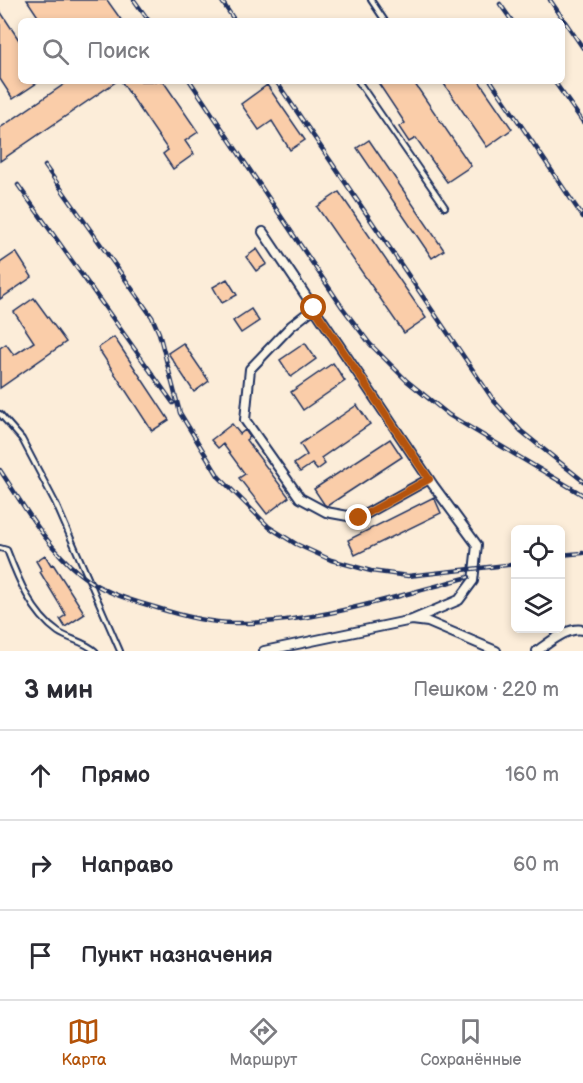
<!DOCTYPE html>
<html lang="ru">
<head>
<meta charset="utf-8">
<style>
  :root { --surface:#fff; --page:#f7f7f7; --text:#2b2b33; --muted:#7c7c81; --line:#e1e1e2; --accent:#b45309 }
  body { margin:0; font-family:"Balsamiq Sans",sans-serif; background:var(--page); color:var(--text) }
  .controls { position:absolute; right:18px; bottom:18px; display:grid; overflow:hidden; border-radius:9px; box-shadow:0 3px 9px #0003 }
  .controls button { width:54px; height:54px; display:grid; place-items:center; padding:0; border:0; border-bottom:2px solid var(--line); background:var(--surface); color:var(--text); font:30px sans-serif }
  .stop { position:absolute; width:18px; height:18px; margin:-14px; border:4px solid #b45309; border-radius:50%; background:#fff }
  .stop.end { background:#b45309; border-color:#fff; box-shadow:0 2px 6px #0008 }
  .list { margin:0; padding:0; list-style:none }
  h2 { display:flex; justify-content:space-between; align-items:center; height:78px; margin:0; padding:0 24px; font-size:26px }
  h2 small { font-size:20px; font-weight:400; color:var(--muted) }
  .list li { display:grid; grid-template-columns:39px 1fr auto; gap:18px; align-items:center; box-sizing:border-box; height:90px; padding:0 24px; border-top:2px solid var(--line) }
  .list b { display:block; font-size:22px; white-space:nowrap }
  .list em { font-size:20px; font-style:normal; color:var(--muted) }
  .icon { flex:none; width:33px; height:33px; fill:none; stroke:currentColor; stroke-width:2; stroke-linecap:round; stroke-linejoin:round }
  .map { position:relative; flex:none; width:583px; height:651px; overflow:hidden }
  .search { position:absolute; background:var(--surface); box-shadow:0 3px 9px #0003; left:18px; right:18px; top:18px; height:66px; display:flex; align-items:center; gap:15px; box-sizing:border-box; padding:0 21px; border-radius:9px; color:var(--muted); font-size:22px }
  .sheet { height:348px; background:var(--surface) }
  nav { display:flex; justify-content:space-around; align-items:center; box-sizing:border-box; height:84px; border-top:2px solid var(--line); background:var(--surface); font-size:16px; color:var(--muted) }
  nav a { display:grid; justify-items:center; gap:3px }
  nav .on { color:var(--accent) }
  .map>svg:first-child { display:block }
  .building { fill:#facda9; stroke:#1b2f5e; stroke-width:1.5 }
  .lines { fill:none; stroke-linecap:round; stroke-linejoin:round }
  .lane-casing { stroke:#1b2f5e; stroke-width:8 }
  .street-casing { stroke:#1b2f5e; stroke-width:12 }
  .lane { stroke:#fcf5e5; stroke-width:4 }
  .street { stroke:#fcf5e5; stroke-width:8 }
  .rail-casing { stroke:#1b2f5e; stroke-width:4.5 }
  .rail { stroke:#fcf5e5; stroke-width:2; stroke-dasharray:7; stroke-linecap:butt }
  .route { stroke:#b45309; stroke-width:8 }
</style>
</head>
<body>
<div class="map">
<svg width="583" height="651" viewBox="0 0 583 651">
  <rect width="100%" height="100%" fill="#fcedd9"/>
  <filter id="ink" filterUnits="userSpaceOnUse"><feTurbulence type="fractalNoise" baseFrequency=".0167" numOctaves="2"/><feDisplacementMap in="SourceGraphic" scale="12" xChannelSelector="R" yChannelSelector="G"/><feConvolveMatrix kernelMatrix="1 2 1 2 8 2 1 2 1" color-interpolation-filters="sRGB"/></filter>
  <g filter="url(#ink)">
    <!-- building -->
    <path class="building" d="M27,0H107L122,21H41Z
      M0,11L21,43V81H40L13,99L0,79Z
      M69,81H117L0,161V128Z
      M121,81H163L198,132L185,141L194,154L173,169L163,154L168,150Z
      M377,81H413L471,166L447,182L416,138L409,142L399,127L405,123Z
      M442,81H479L512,129L487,147Z
      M267,85L305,140L290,150L272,121L259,130L241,104Z
      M369,140L444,250L432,258L357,148Z
      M339,192L426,318L404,333L317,207Z
      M257,249L267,264L256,271L246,257Z
      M16,252L32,277L0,299V263Z
      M227,279L237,295L222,303L213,287Z
      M34,298L66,342L0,388V348L6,344L14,355L34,342L14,312Z
      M251,309L259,321L241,333L233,321Z
      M114,337L169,420L152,431L98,348Z
      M183,343L209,381L194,392L168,353Z
      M305,343L316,359L291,377L280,360Z
      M333,363L345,381L303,410L291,392Z
      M357,405L370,424L321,458L325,464L317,470L312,464L300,472L294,464L307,455L300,444Z
      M232,424L240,434L245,430L250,437L246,440L289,497L267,514L239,478L245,474L223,444L218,448L211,440Z
      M390,439L402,457L327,506L324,504L314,489Z
      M434,497L441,513L355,555L348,540Z
      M45,555L51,565L53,564L85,614L65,627L60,619L66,615L40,572L42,571L36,561Z"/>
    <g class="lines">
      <defs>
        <path id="lane" d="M371,0L385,21
          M358,81L445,207
          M0,414L22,439L55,502L120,651
          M0,548L7,550C18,579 32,614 58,632C70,640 84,641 95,651"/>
        <path id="street" d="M263,232L433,485L477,545L473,581L459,600L412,620
          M314,308L291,326L250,369L245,420L300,498L326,512L359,518L429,479
          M264,651L412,620L428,622L496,651
          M537,651C549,643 568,626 583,630"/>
      </defs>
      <!-- lane casing -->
      <use href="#lane" class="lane-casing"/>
      <!-- street casing -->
      <use href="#street" class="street-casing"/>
      <!-- lane -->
      <use href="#lane" class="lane"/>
      <!-- street -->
      <use href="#street" class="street"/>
      <defs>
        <path id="rail" d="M134,0L149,21
          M221,0L235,21
          M550,0L583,48
          M500,4L512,21
          M190,81L342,307L370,344L407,381L449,415L583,495
          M276,81L494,401L521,431L583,481
          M491,81L583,217
          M554,81L583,122
          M45,166L152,317L159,333L180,413L219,477L269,527L296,544L331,560L371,571L408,576L516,564
          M18,185L173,403
          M0,470C24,506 46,546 80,574C102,592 127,599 154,607C179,615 207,623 234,623C314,624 393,597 469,577
          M560,555L583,553"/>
      </defs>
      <!-- rail casing -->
      <use href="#rail" class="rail-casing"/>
      <!-- rail -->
      <use href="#rail" class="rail"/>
    </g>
  </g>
  <g class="lines" filter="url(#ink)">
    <!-- route -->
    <path class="route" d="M314,308L429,479L359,518"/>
  </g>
</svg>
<div class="controls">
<button><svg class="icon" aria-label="locate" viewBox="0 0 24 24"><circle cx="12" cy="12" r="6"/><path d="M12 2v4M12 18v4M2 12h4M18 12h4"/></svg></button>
<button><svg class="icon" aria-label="layers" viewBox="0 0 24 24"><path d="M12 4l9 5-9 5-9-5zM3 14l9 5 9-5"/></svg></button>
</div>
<div class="stop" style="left:314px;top:308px"></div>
<div class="stop end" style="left:359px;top:518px"></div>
<div class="search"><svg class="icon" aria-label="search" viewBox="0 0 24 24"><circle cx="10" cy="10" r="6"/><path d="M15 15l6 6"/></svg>Поиск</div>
</div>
<section class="sheet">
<h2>3 мин<small>Пешком · 220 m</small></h2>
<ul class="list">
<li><svg class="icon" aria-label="ahead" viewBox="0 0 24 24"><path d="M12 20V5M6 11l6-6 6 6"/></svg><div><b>Прямо</b></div><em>160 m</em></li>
<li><svg class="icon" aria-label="right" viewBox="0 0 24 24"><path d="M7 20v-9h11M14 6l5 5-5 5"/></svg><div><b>Направо</b></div><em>60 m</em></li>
<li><svg class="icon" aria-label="arrive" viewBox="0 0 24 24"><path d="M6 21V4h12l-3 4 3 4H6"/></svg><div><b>Пункт назначения</b></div></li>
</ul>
</section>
<nav>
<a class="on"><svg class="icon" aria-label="map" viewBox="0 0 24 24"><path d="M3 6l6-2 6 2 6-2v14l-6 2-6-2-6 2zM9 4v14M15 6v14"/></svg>Карта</a>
<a><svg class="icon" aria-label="directions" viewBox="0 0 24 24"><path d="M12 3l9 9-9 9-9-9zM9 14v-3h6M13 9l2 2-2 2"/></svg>Маршрут</a>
<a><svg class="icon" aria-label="saved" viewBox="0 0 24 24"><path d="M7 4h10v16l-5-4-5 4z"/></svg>Сохранённые</a>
</nav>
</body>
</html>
